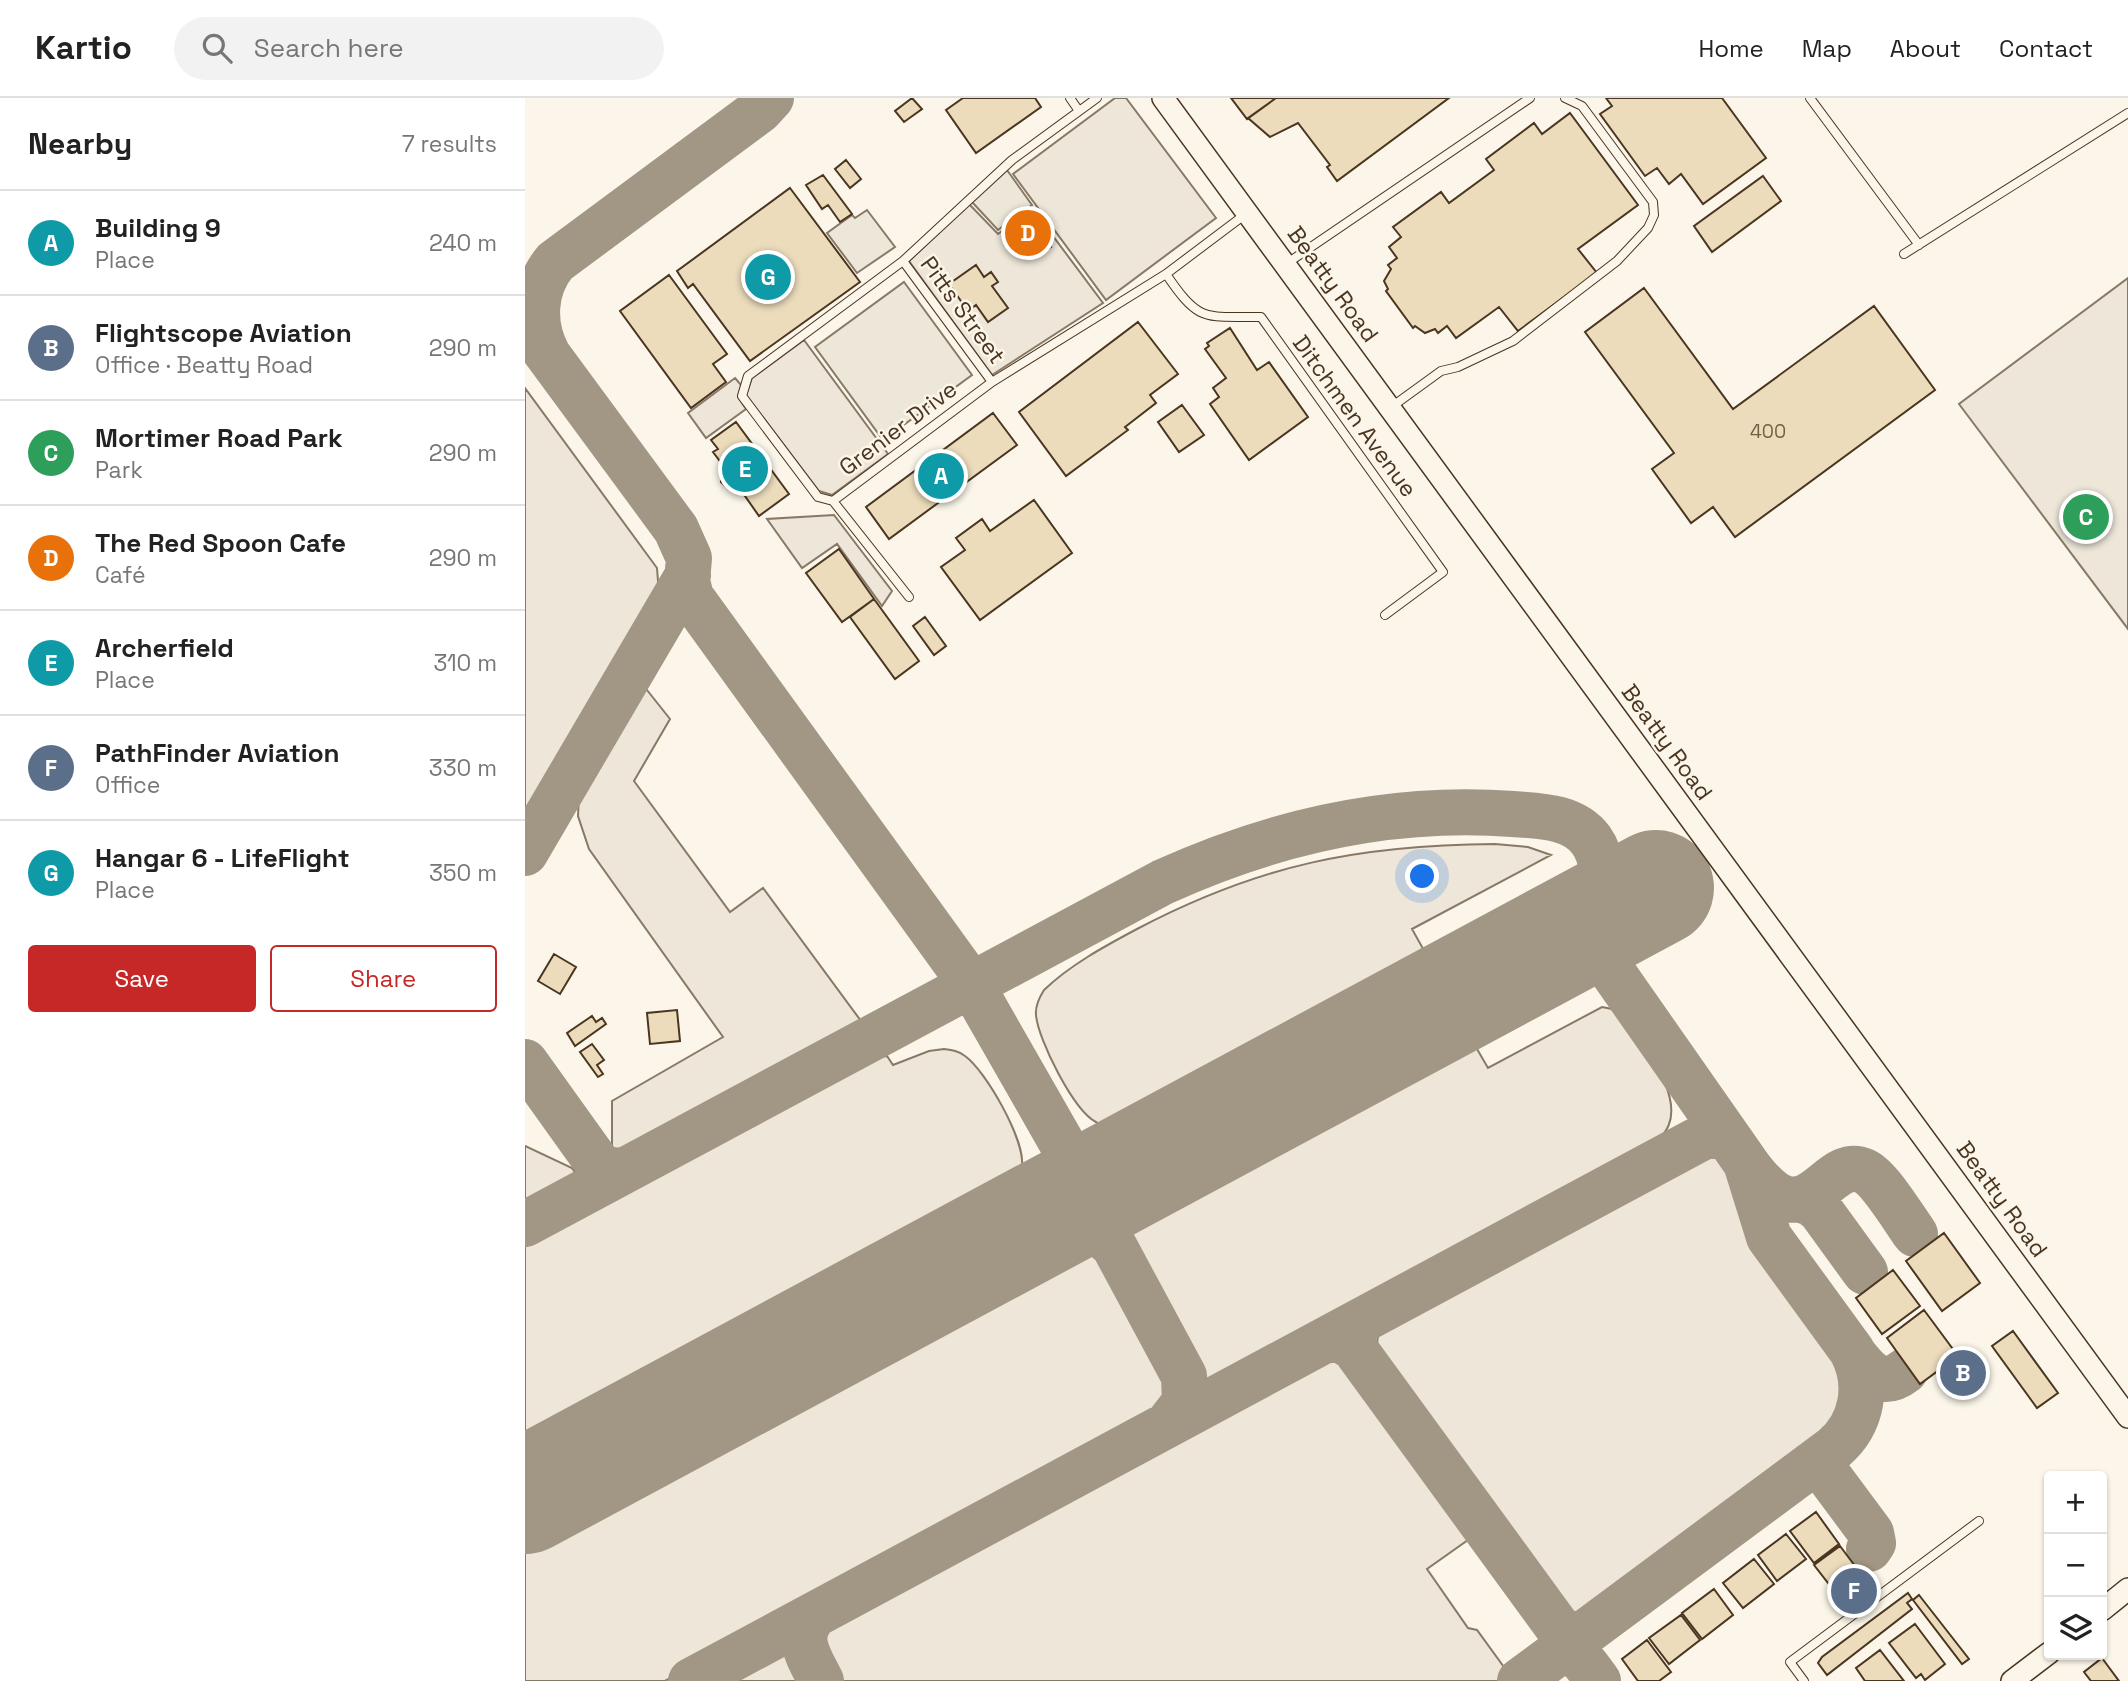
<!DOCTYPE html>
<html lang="en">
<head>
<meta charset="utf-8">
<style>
  :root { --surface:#fff; --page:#f2f2f2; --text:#222; --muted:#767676; --line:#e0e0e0; --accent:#c62828 }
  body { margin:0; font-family:"Space Grotesk",sans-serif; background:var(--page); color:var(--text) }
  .controls { position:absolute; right:21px; bottom:21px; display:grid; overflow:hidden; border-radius:7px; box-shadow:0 2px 5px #0004 }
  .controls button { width:63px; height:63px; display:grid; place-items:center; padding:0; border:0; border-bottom:2px solid var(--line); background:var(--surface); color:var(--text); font:35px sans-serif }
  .you { position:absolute; left:898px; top:779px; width:24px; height:24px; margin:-18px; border:5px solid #fff; border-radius:50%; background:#1a73e8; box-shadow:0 0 0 10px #1a73e833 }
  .badge { display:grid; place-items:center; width:46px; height:46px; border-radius:50%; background:var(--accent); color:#fff; font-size:23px; font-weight:700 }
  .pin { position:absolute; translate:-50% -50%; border:4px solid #fff; box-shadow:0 2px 7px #0006 }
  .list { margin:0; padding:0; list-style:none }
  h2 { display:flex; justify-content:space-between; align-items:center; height:91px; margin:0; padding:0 28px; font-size:30px }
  h2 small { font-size:23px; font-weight:400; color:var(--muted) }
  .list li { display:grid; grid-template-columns:46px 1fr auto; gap:21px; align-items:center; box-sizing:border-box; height:105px; padding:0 28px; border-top:2px solid var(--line) }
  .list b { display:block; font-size:26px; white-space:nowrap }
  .list p { margin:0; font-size:23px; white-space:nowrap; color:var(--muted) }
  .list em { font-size:23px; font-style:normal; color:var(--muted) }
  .actions { display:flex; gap:14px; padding:21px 28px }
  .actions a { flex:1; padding:16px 0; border:2px solid var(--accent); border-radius:7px; text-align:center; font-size:24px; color:var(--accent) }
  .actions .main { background:var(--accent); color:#fff }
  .icon { flex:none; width:38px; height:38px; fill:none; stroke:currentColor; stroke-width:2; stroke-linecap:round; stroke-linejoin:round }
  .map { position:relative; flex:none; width:1603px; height:1583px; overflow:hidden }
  header { display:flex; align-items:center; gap:42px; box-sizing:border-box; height:98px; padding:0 35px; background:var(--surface); border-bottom:2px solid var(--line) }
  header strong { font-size:33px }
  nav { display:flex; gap:38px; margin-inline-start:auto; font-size:24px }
  .search { width:490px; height:63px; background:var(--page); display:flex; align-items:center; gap:18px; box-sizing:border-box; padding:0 24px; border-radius:38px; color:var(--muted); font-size:26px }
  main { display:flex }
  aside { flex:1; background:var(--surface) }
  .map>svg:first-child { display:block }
  .green { fill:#ede6d9; stroke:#887966; stroke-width:2 }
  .parking { fill:#ede7d9; stroke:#887966; stroke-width:2 }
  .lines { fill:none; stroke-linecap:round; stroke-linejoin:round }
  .taxiway { stroke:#a29684; stroke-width:46 }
  .runway { stroke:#a29684; stroke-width:116 }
  .building { fill:#ecdcbc; stroke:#4a3520; stroke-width:2 }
  .service-casing { stroke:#4a3520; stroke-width:10 }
  .secondary-casing { stroke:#4a3520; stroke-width:24 }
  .service { stroke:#fbf6e9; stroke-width:8 }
  .secondary { stroke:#fbf6e9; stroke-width:21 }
  .labels { text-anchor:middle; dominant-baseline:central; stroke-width:5; stroke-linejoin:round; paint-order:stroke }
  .number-label { font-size:19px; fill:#725f47 }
  .street-label { font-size:23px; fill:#4a3520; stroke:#fbf6e9 }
</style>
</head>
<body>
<header>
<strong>Kartio</strong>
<div class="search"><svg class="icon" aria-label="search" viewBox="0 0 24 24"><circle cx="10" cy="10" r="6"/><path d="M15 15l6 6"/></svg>Search here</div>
<nav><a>Home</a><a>Map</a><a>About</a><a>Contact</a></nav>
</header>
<main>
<aside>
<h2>Nearby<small>7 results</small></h2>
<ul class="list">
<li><span class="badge" style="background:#0f9aa8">A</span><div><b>Building 9</b><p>Place</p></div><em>240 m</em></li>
<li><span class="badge" style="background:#5c6f8a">B</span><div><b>Flightscope Aviation</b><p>Office · Beatty Road</p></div><em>290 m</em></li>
<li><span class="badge" style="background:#2e9e5b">C</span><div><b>Mortimer Road Park</b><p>Park</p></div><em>290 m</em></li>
<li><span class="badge" style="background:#e8710a">D</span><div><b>The Red Spoon Cafe</b><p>Café</p></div><em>290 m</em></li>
<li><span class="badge" style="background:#0f9aa8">E</span><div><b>Archerfield</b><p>Place</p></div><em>310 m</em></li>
<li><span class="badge" style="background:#5c6f8a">F</span><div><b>PathFinder Aviation</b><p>Office</p></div><em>330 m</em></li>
<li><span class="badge" style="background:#0f9aa8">G</span><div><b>Hangar 6 - LifeFlight</b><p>Place</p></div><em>350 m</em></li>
</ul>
<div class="actions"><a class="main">Save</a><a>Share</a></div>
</aside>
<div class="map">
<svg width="1603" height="1583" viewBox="0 0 1603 1583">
  <rect width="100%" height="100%" fill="#fbf6e9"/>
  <!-- green -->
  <path class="green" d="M590,0H601L691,120L581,202L488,76Z
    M444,106L473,136L507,110L578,205L467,277L384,163Z
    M1603,180V531L1434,306Z
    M279,242L363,356L307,397L294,393L221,297L227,280Z
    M210,280L216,287L213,299L221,311L181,340L163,315Z
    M0,290L132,470L134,496L0,721Z
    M309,417L367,493L357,508L312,446L277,470L242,421Z
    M118,587L145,621L109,683L205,814L238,790L336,923L331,931L96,1057L87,1050V1003L198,939L64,751L53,718L54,695Z
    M970,746L1003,749L1026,757L887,831L906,865L603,1027C593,1027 580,1029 571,1024C549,1013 513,942 511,917C510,908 514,900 519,892C545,867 580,848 612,831C734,767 833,747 970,746Z
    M1077,909L1087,911L1140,985C1155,1022 1143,1036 1115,1059L694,1285L685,1284L678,1278L607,1149L603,1137V1119L944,937L963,970Z
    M419,951C427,952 434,953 440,958C461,973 500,1042 497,1068C496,1074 491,1077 487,1081L489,1087L0,1351V1144L341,961L362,958L368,967L404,953Z
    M0,1048L47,1070L54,1080L0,1109Z
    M1182,1049L1209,1077L1218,1094L1232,1139L1246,1162L1321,1264L1326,1284L1325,1302L1319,1320L1306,1338L1059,1521L1040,1517L862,1272C854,1258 848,1245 856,1230Z
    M557,1144C578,1147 630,1257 643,1281L648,1299L644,1312L140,1583H0V1444Z
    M808,1255L817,1259L833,1276L950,1437L902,1471L943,1530L952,1532L984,1576L975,1583H310C300,1563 286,1542 305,1524L799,1256Z
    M255,1554L269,1560L283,1583H194L239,1559Z"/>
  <!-- parking -->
  <path class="parking" d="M482,72L507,107L473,132L447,104Z
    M342,112L370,149L332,175L302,135L327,117L330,120Z
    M379,184L447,277L358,342L290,249Z"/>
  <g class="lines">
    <!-- taxiway -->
    <path class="taxiway" d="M0,226L151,431L164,460L162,483L166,499L446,886L542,1054L558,1066L576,1072L606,1069L752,994
      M23,257C7,227 8,191 30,164L235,12L246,0
      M0,755L163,477
      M905,911L1042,835C1051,826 1052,815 1058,805C1065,793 1080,788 1091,782C1108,785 1117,797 1116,814L1105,831L1087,836L1064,828L1015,855
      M0,964L73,1066L84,1073L100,1072
      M1221,1065C1283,1152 1299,1055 1339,1073C1355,1080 1379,1121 1390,1136
      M1272,1101L1286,1105L1295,1112L1340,1174
      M0,1126L638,784C748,734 866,707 988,716C1015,718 1048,718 1066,742C1093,780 1057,818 1077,859L1221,1065L1244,1139L1327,1253C1344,1286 1338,1325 1309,1350L995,1583
      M372,1198L516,1124L545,1120L567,1128L589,1148L659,1278L660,1304L643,1326
      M801,1242H816L829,1250L1034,1531L1045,1537L1059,1535
      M1330,1258C1345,1277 1358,1290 1380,1273
      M1286,1367L1297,1369L1346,1435L1348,1445L1344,1451
      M291,1516C268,1538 284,1559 296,1583
      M1030,1557C1052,1547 1061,1568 1073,1583
      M166,1583L1178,1039L1194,1036L1205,1042"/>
    <!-- runway -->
    <path class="runway" d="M0,1398L1131,790"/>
  </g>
  <!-- building -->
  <path class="building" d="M387,0L397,11L379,24L370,13Z
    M438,0H510L516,9L451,55L421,12Z
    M706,0H751L722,21Z
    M751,0H924L812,83L802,69L805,67L773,25L745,39L723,20Z
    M1081,0H1197L1241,60L1178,106L1156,76L1144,86L1132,70L1120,78L1075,16L1087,8Z
    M1045,15L1113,107L1053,151L1072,175L993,233L974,209L931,240L922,228L913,235L910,231L900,235L890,228L888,230L861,193L863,191L859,183L866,171L863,167L872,160L864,149L876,139L868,129L916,94L924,105L969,72L961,61L1009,25L1017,36Z
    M321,62L336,81L325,90L310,71Z
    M298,77L327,116L315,124L303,107L297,111L281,87Z
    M1238,78L1256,103L1187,154L1169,128Z
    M265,90L335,184L225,263L168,186L163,190L152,173Z
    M508,123L526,149L510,159L506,152L500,157L491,144L497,140L492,134Z
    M451,167L459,179L466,174L473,184L467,188L483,210L463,224L451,207L443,213L424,186Z
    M144,177L202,256L188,266L201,284L166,310L95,213Z
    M1119,190L1208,311L1349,208L1410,292L1210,439L1188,409L1166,425L1127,371L1149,355L1060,234Z
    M613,224L653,276L625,297L631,305L600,329L603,332L541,378L494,314Z
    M705,230L732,272L744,264L783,319L724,362L685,306L694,299L688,290L701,280L680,251L684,248L682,245Z
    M657,307L679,337L654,354L633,324Z
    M468,315L492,347L364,441L341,409Z
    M211,324L264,396L234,418L215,391H204L196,384L197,366L188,354L193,351L186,342Z
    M509,402L547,455L455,522L416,469L440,452L431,440L457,421L465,433Z
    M314,451L349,501L317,524L281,475Z
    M349,501L394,563L370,581L325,519Z
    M400,519L421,548L409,557L388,528Z
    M29,856L51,869L35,896L13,883Z
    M152,912L155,943L125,946L122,915Z
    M67,918L71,924L77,920L81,926L50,948L42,935Z
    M67,946L79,962L72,967L78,976L73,979L55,954Z
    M1419,1135L1455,1185L1417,1213L1381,1163Z
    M1368,1172L1395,1208L1357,1236L1331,1200Z
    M1399,1212L1433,1258L1395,1286L1362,1240Z
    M1488,1233L1533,1295L1512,1310L1467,1248Z
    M1434,1257L1454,1284L1442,1292L1423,1266Z
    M1291,1414L1314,1446L1289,1465L1265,1433Z
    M1261,1436L1281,1461L1252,1483L1233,1457Z
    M1315,1448L1339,1480L1314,1499L1289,1467Z
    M1229,1461L1249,1486L1218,1510L1198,1485Z
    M1339,1480L1344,1487L1319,1506L1314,1499Z
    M1189,1491L1208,1517L1177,1541L1157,1515Z
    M1383,1495L1387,1501L1382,1505L1387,1511L1302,1577L1293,1565L1297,1559Z
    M1394,1497L1444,1561L1437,1566L1388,1502Z
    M1156,1517L1175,1542L1144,1566L1124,1540Z
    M1390,1526L1420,1566L1400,1582L1396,1576L1391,1580L1364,1545Z
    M1122,1542L1146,1574L1134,1583H1113L1097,1561Z
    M1355,1552L1379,1583H1340L1331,1570Z
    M1577,1560L1594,1583H1566L1559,1574Z"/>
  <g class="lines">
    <defs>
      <path id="service" d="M545,0L554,13
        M572,0L487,62L378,163L223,278L217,298L293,399L308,403L467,284L641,176L722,115
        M1285,0L1394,147
        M1379,156L1603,15
        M378,163L467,284
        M761,166L1005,0
        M641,176C675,226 679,218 736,219L918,474L860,517
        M865,310L916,273L933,269L988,243L1092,163L1123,130L1129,117L1128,104L1057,8L1040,0
        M308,403L384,499
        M1279,1583L1265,1564L1454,1423"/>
      <path id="secondary" d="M638,0L1603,1319
        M1577,1512L1603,1491
        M1487,1583L1524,1555"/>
    </defs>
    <!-- service casing -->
    <use href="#service" class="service-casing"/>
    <!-- secondary casing -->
    <use href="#secondary" class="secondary-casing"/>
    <!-- service -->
    <use href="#service" class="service"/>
    <!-- secondary -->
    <use href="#secondary" class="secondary"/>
  </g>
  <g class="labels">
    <!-- number labels -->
    <g class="number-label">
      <text x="1243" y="333">400</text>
    </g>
    <!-- street labels -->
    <g class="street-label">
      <text transform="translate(808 186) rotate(54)">Beatty Road</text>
      <text transform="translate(438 212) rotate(54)">Pitts Street</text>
      <text transform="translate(830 318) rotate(54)">Ditchmen Avenue</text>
      <text transform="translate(373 330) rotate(-37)">Grenier Drive</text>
      <text transform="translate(1142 644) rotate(54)">Beatty Road</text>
      <text transform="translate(1477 1101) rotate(54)">Beatty Road</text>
    </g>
  </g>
</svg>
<div class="controls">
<button>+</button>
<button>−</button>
<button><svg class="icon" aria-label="layers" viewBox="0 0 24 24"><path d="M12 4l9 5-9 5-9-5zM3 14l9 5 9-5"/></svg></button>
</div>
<div class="you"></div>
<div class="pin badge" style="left:416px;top:378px;background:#0f9aa8">A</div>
<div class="pin badge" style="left:1438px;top:1275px;background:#5c6f8a">B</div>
<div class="pin badge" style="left:1561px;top:419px;background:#2e9e5b">C</div>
<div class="pin badge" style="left:503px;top:135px;background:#e8710a">D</div>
<div class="pin badge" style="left:220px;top:371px;background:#0f9aa8">E</div>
<div class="pin badge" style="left:1329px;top:1493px;background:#5c6f8a">F</div>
<div class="pin badge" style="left:243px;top:179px;background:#0f9aa8">G</div>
</div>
</main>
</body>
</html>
